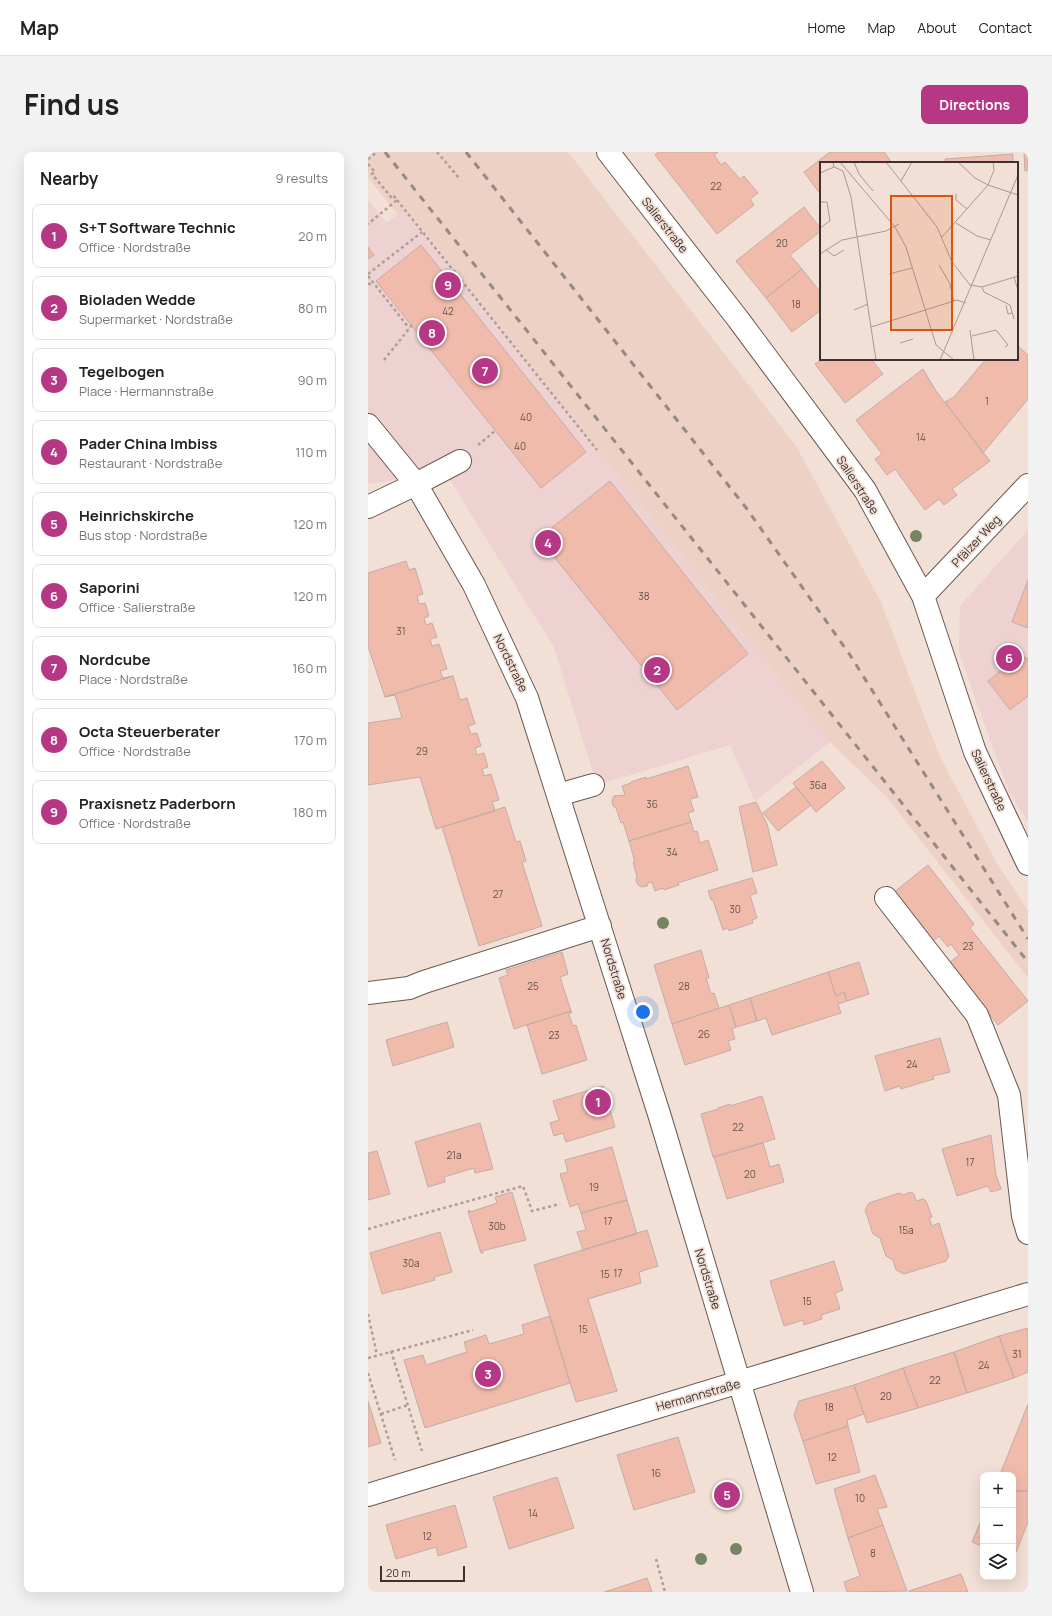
<!DOCTYPE html>
<html lang="en">
<head>
<meta charset="utf-8">
<style>
  :root { --surface:#fff; --page:#f2f2f2; --text:#222; --muted:#767676; --line:#e0e0e0; --accent:#b63784 }
  body { margin:0; font-family:Manrope,sans-serif; background:var(--page); color:var(--text) }
  .controls { position:absolute; right:12px; bottom:12px; display:grid; overflow:hidden; border-radius:8px; box-shadow:0 4px 16px #0002 }
  .controls button { width:36px; height:36px; display:grid; place-items:center; padding:0; border:0; border-bottom:1px solid var(--line); background:var(--surface); color:var(--text); font:20px sans-serif }
  .scale { position:absolute; left:12px; bottom:10px; width:85px; box-sizing:border-box; padding-left:4px; border:2px solid #3a322f; border-top:0; font-size:11px; line-height:14px; white-space:nowrap; color:#3a322f; -webkit-text-stroke:3px #f2dfd5; paint-order:stroke }
  .you { position:absolute; left:275px; top:860px; width:14px; height:14px; margin:-10px; border:3px solid #fff; border-radius:50%; background:#1a73e8; box-shadow:0 0 0 6px #1a73e833 }
  .badge { display:grid; place-items:center; width:26px; height:26px; border-radius:50%; background:var(--accent); color:#fff; font-size:13px; font-weight:700 }
  .pin { position:absolute; translate:-50% -50%; border:2px solid #fff; box-shadow:0 1px 4px #0006 }
  .list { margin:0; padding:0; list-style:none }
  h2 { display:flex; justify-content:space-between; align-items:center; height:52px; margin:0; padding:0 16px; font-size:17px }
  h2 small { font-size:13px; font-weight:400; color:var(--muted) }
  .list li { display:grid; grid-template-columns:26px 1fr auto; gap:12px; align-items:center; box-sizing:border-box; height:64px; margin:0 8px 8px; padding:0 8px; border:1px solid var(--line); border-radius:8px }
  .list b { display:block; font-size:15px; white-space:nowrap }
  .list p { margin:0; font-size:13px; white-space:nowrap; color:var(--muted) }
  .list em { font-size:13px; font-style:normal; color:var(--muted) }
  .icon { flex:none; width:22px; height:22px; fill:none; stroke:currentColor; stroke-width:2; stroke-linecap:round; stroke-linejoin:round }
  .map { position:relative; flex:none; width:660px; height:1440px; overflow:hidden; border-radius:8px }
  header { display:flex; align-items:center; gap:24px; box-sizing:border-box; height:56px; padding:0 20px; background:var(--surface); border-bottom:1px solid var(--line) }
  header strong { font-size:19px }
  nav { display:flex; gap:22px; margin-inline-start:auto; font-size:14px }
  .intro { display:flex; align-items:center; justify-content:space-between; box-sizing:border-box; height:96px; padding:0 24px }
  h1 { margin:0; font-size:28px }
  .button { padding:10px 18px; border-radius:8px; background:var(--accent); color:#fff; font-size:14px; font-weight:700 }
  main { display:flex; gap:24px; padding:0 24px }
  aside { flex:1; background:var(--surface); border-radius:8px; box-shadow:0 4px 16px #0002 }
  .map>svg:first-child { display:block }
  .commercial { fill:#edd2d1 }
  .built { fill:#ecd1c4 }
  .building { fill:#f1bbac; stroke:#c1ada7 }
  .lines { fill:none; stroke-linecap:round; stroke-linejoin:round }
  .minor-casing { stroke:#6a5952; stroke-width:24 }
  .path { stroke:#ad9f97; stroke-width:2.5; stroke-dasharray:3 3; stroke-linecap:butt }
  .minor { stroke:#fff; stroke-width:22 }
  .rail { stroke:#978983; stroke-width:3; stroke-dasharray:7 7; stroke-linecap:butt }
  .tree { fill:#738563 }
  .labels { text-anchor:middle; dominant-baseline:central; stroke-width:3.5; stroke-linejoin:round; paint-order:stroke }
  .number-label { font-size:10px; fill:#68544e }
  .street-label { font-size:12px; fill:#3a322f; stroke:#f2dfd5 }
  .inset-road { fill:none; stroke:#a89a93; stroke-width:1 }
  .view { fill:#d75510; fill-opacity:0.15; stroke:#d75510; stroke-width:2 }
  .inset-edge { fill:none; stroke:#3a322f; stroke-width:2 }
</style>
</head>
<body>
<header>
<strong>Map</strong>
<nav><a>Home</a><a>Map</a><a>About</a><a>Contact</a></nav>
</header>
<div class="intro"><h1>Find us</h1><a class="button">Directions</a></div>
<main>
<aside>
<h2>Nearby<small>9 results</small></h2>
<ul class="list">
<li><span class="badge">1</span><div><b>S+T Software Technic</b><p>Office · Nordstraße</p></div><em>20 m</em></li>
<li><span class="badge">2</span><div><b>Bioladen Wedde</b><p>Supermarket · Nordstraße</p></div><em>80 m</em></li>
<li><span class="badge">3</span><div><b>Tegelbogen</b><p>Place · Hermannstraße</p></div><em>90 m</em></li>
<li><span class="badge">4</span><div><b>Pader China Imbiss</b><p>Restaurant · Nordstraße</p></div><em>110 m</em></li>
<li><span class="badge">5</span><div><b>Heinrichskirche</b><p>Bus stop · Nordstraße</p></div><em>120 m</em></li>
<li><span class="badge">6</span><div><b>Saporini</b><p>Office · Salierstraße</p></div><em>120 m</em></li>
<li><span class="badge">7</span><div><b>Nordcube</b><p>Place · Nordstraße</p></div><em>160 m</em></li>
<li><span class="badge">8</span><div><b>Octa Steuerberater</b><p>Office · Nordstraße</p></div><em>170 m</em></li>
<li><span class="badge">9</span><div><b>Praxisnetz Paderborn</b><p>Office · Nordstraße</p></div><em>180 m</em></li>
</ul>
</aside>
<div class="map">
<svg width="660" height="1440" viewBox="0 0 660 1440">
  <rect width="100%" height="100%" fill="#f2dfd5"/>
  <!-- commercial -->
  <path class="commercial" d="M0,48L19,71L37,55L462,590L387,649L362,593L229,633L185,493L155,446L77,320L0,332Z
    M660,378V669L641,640L591,501L592,454Z"/>
  <!-- built -->
  <path class="built" d="M0,0H200L428,294L513,450L571,603L627,708L660,759V826L518,644L462,590L38,56L30,62L17,47L0,25Z"/>
  <!-- building -->
  <path class="building" d="M290,0H350L346,3L353,13L357,10L372,27L376,24L390,41L382,47L386,53L349,82L287,3Z
    M462,0H516L524,11H453V43L436,20Z
    M656,0H660V18L657,19Z
    M645,2V11H578L577,7Z
    M436,55L453,77V79L422,103L434,117L398,146L368,109Z
    M53,93L218,300L173,336L8,129Z
    M0,95L6,103L0,107Z
    M434,117L453,141V158L424,180L398,146Z
    M649,193L660,203V247L615,301L577,250L586,245L618,207H649Z
    M454,207H503L515,222L477,251L447,212Z
    M555,217L568,239L622,309L584,337L589,343L576,353L571,347L557,358L527,317L519,323L507,307L514,302L488,268Z
    M242,329L380,502L309,558L171,386Z
    M38,409L41,418L47,416L55,442L49,444L51,452L57,451L61,464L56,466L58,473L64,471L69,485L62,487L64,494L71,492L79,517L72,519L75,526L85,524L17,545L0,494V421Z
    M660,428V476L644,470Z
    M647,493L658,507L660,506V544L642,558L620,529L635,517L628,508Z
    M85,524L92,548L99,546L107,572L100,574L103,582L109,581L113,594L107,596L109,603L116,601L120,615L114,617L116,624L123,622L131,648L124,650L127,659L68,677L52,625L0,633V571L34,566L27,543L17,545Z
    M454,609L477,636L448,660L425,631Z
    M320,614L330,645L322,647L326,659L320,661L323,670L261,689L255,670L253,671L248,656L245,654L244,649L246,644L257,643L254,634L263,631V630L278,625V627Z
    M428,635L443,653L410,679L395,661Z
    M388,650L399,672L409,713L385,720L371,655Z
    M137,655L148,690L152,689L158,709L154,710L174,774L111,794L74,675Z
    M323,670L326,680L329,679L332,691L340,688L350,718L310,731L311,733L296,738L295,736L287,739L284,730L280,731L279,734L274,735L270,733L268,728L269,725L265,710H267L261,689Z
    M560,713L606,772L602,776L660,849L630,873L581,811L591,803L583,792L580,795L571,784L564,790L525,741Z
    M384,726L389,741L382,743L389,766L384,768L385,771L361,779L360,776L355,778L345,748H343L340,739Z
    M333,798L341,826H338L343,842L346,841L351,856L304,872L286,813Z
    M194,800L200,822L192,825L203,859L146,877L131,826L140,823L138,818Z
    M491,810L501,842L479,849L476,840L468,844L460,820Z
    M460,820L468,844L476,840L479,849L470,852L473,861L404,883L398,866L389,869L382,846Z
    M382,846L389,869L368,875L361,853Z
    M361,853L368,875L364,877L367,887L360,889L363,898L317,913L304,872Z
    M203,859L204,861H201V863L205,874L208,873L219,908L174,922L159,873Z
    M79,870L86,895L25,914L18,888Z
    M572,886L582,920L565,924L566,927L549,932L533,937L532,934L517,939L507,904Z
    M235,934L247,975L198,990L195,981L186,984L182,971L191,968L185,949Z
    M394,944L407,987L345,1005L333,962L351,957L350,956L362,952V954Z
    M112,971L125,1017L107,1021L106,1016L76,1025L77,1030L60,1035L47,990Z
    M623,983L628,1023L633,1037L623,1040L620,1034L589,1044L574,997Z
    M395,991L402,1015L411,1012L416,1030L359,1047L346,1005Z
    M244,995L259,1048L213,1061L210,1052L202,1055L192,1022L200,1020L197,1008Z
    M9,999L22,1042L0,1048V1001Z
    M144,1040L158,1088L114,1099L115,1101H113L100,1059L102,1058V1060L129,1051L127,1045Z
    M543,1040L546,1042L548,1049L555,1047L558,1049L564,1065L561,1066L564,1074L571,1071L581,1104L578,1109L536,1122L528,1118L525,1108L518,1104L512,1086L505,1082L497,1058L501,1051L531,1041L535,1043Z
    M259,1048L269,1082L215,1098L209,1080L218,1078L213,1061Z
    M279,1078L290,1114L271,1120L273,1131L220,1147L249,1239L208,1250L166,1113Z
    M72,1080L84,1120L66,1125L67,1128L31,1138V1137L14,1142L2,1101Z
    M466,1109L475,1138L467,1141L472,1157L453,1163L454,1167L436,1173L435,1168L416,1174L402,1129Z
    M182,1164L202,1231L57,1276L36,1208L55,1203L58,1213L99,1200L96,1190L118,1183L121,1192L156,1182L154,1173Z
    M660,1176V1220L646,1226L631,1184Z
    M631,1184L646,1226L599,1241L586,1200Z
    M586,1200L599,1241L550,1256L535,1216Z
    M535,1216L550,1256L499,1271L486,1233Z
    M486,1233L496,1262L479,1268L480,1274L435,1289L426,1263L431,1249Z
    M0,1249L13,1291L0,1295Z
    M660,1252V1339H645V1323H632Z
    M480,1274L492,1320L448,1332L435,1289Z
    M310,1285L327,1340L266,1358L249,1303Z
    M507,1323L519,1355L509,1357L515,1373L480,1386L466,1337Z
    M189,1325L206,1376L141,1397L125,1345Z
    M645,1339H660V1370L648,1400L645,1399Z
    M87,1353L99,1395L70,1404L68,1395L28,1407L18,1373Z
    M615,1364V1395L604,1390Z
    M515,1373L539,1439L479,1440L476,1430L492,1424L480,1386Z
    M593,1422L600,1440H541V1439Z
    M279,1426L284,1440H236L249,1436Z"/>
  <g class="lines">
    <defs>
      <path id="minor" d="M240,0L370,167L497,338L555,444L607,600L660,712
        M0,273L48,332L106,433L159,546L292,965L434,1440
        M0,355L48,332L92,309
        M555,444L660,333
        M190,643L225,633
        M518,746L609,863L641,943L655,1064L660,1081
        M0,841L41,836L56,830L232,774
        M0,1343C220,1276 440,1210 660,1142"/>
    </defs>
    <!-- minor casing -->
    <use href="#minor" class="minor-casing"/>
    <!-- path -->
    <path class="path" d="M69,0L91,26
      M0,7L9,0
      M0,12L7,20L4,22L23,45L25,43L29,48L0,72
      M29,48L229,298
      M0,122L54,80
      M0,124L41,176
      M0,132H6
      M16,208L44,173
      M110,293L127,279
      M0,1077L155,1034L164,1059L192,1052
      M0,1162L9,1203
      M23,1199L54,1299
      M0,1206L105,1178
      M0,1221L27,1308
      M13,1262L40,1253
      M288,1407L297,1440"/>
    <!-- minor -->
    <use href="#minor" class="minor"/>
    <!-- rail -->
    <path class="rail" d="M17,0L660,810
      M98,0L379,357L482,503L660,787"/>
  </g>
  <!-- trees -->
  <g class="tree">
    <circle cx="548" cy="384" r="6"/>
    <circle cx="295" cy="771" r="6"/>
    <circle cx="368" cy="1397" r="6"/>
    <circle cx="333" cy="1407" r="6"/>
  </g>
  <g class="labels">
    <!-- number labels -->
    <g class="number-label">
      <text x="348" y="34">22</text>
      <text x="414" y="91">20</text>
      <text x="428" y="152">18</text>
      <text x="80" y="159">42</text>
      <text x="619" y="249">1</text>
      <text x="158" y="265">40</text>
      <text x="553" y="285">14</text>
      <text x="152" y="294">40</text>
      <text x="276" y="444">38</text>
      <text x="33" y="479">31</text>
      <text x="54" y="599">29</text>
      <text x="450" y="633">36a</text>
      <text x="284" y="652">36</text>
      <text x="304" y="700">34</text>
      <text x="130" y="742">27</text>
      <text x="367" y="757">30</text>
      <text x="600" y="794">23</text>
      <text x="165" y="834">25</text>
      <text x="316" y="834">28</text>
      <text x="336" y="882">26</text>
      <text x="186" y="883">23</text>
      <text x="544" y="912">24</text>
      <text x="370" y="975">22</text>
      <text x="86" y="1003">21a</text>
      <text x="602" y="1010">17</text>
      <text x="382" y="1022">20</text>
      <text x="226" y="1035">19</text>
      <text x="240" y="1069">17</text>
      <text x="129" y="1074">30b</text>
      <text x="538" y="1078">15a</text>
      <text x="43" y="1111">30a</text>
      <text x="250" y="1121">17</text>
      <text x="237" y="1122">15</text>
      <text x="439" y="1149">15</text>
      <text x="215" y="1177">15</text>
      <text x="649" y="1202">31</text>
      <text x="616" y="1213">24</text>
      <text x="567" y="1228">22</text>
      <text x="518" y="1244">20</text>
      <text x="461" y="1255">18</text>
      <text x="464" y="1305">12</text>
      <text x="288" y="1321">16</text>
      <text x="492" y="1346">10</text>
      <text x="165" y="1361">14</text>
      <text x="59" y="1384">12</text>
      <text x="505" y="1401">8</text>
    </g>
    <!-- street labels -->
    <g class="street-label">
      <text transform="translate(297 73) rotate(52)">Salierstraße</text>
      <text transform="translate(490 333) rotate(57)">Salierstraße</text>
      <text transform="translate(608 389) rotate(-47)">Pfälzer Weg</text>
      <text transform="translate(143 511) rotate(64)">Nordstraße</text>
      <text transform="translate(621 628) rotate(65)">Salierstraße</text>
      <text transform="translate(246 817) rotate(73)">Nordstraße</text>
      <text transform="translate(340 1127) rotate(73)">Nordstraße</text>
      <text transform="translate(330 1243) rotate(-16)">Hermannstraße</text>
    </g>
  </g>
  <!-- overview -->
  <g transform="translate(452 10)">
    <rect width="198" height="198" fill="#f2dfd5"/>
    <path class="inset-road" d="M13,0L14,5L23,9L31,35L56,198M20,0L75,65L86,85L116,183L134,198M34,0L39,12L53,29M66,0L117,65L132,100L150,123L162,125L198,114M138,0L155,16L168,23L174,8L173,0M0,11L14,5M81,19L92,0M136,32V38L147,47M0,40H7L10,59L0,66M136,61L157,74L171,78M122,75L168,23L198,33M6,88L14,94L24,88M0,92L22,78L66,69L79,62M119,103L130,122L134,140M69,112L92,106M194,115L198,128M162,125L164,130L190,143L194,157M186,143L188,152L192,151M34,148L48,142M51,165L137,138L146,141M150,168L154,198M152,174L176,168L188,183L185,185M80,181L93,177M120,198L198,13"/>
    <path class="view" d="M71,34H132V168H71Z"/>
    <rect width="198" height="198" class="inset-edge"/>
  </g>
</svg>
<div class="controls">
<button>+</button>
<button>−</button>
<button><svg class="icon" aria-label="layers" viewBox="0 0 24 24"><path d="M12 4l9 5-9 5-9-5zM3 14l9 5 9-5"/></svg></button>
</div>
<div class="scale">20 m</div>
<div class="you"></div>
<div class="pin badge" style="left:230px;top:950px">1</div>
<div class="pin badge" style="left:289px;top:518px">2</div>
<div class="pin badge" style="left:120px;top:1222px">3</div>
<div class="pin badge" style="left:180px;top:391px">4</div>
<div class="pin badge" style="left:359px;top:1343px">5</div>
<div class="pin badge" style="left:641px;top:506px">6</div>
<div class="pin badge" style="left:117px;top:219px">7</div>
<div class="pin badge" style="left:64px;top:181px">8</div>
<div class="pin badge" style="left:80px;top:133px">9</div>
</div>
</main>
</body>
</html>
